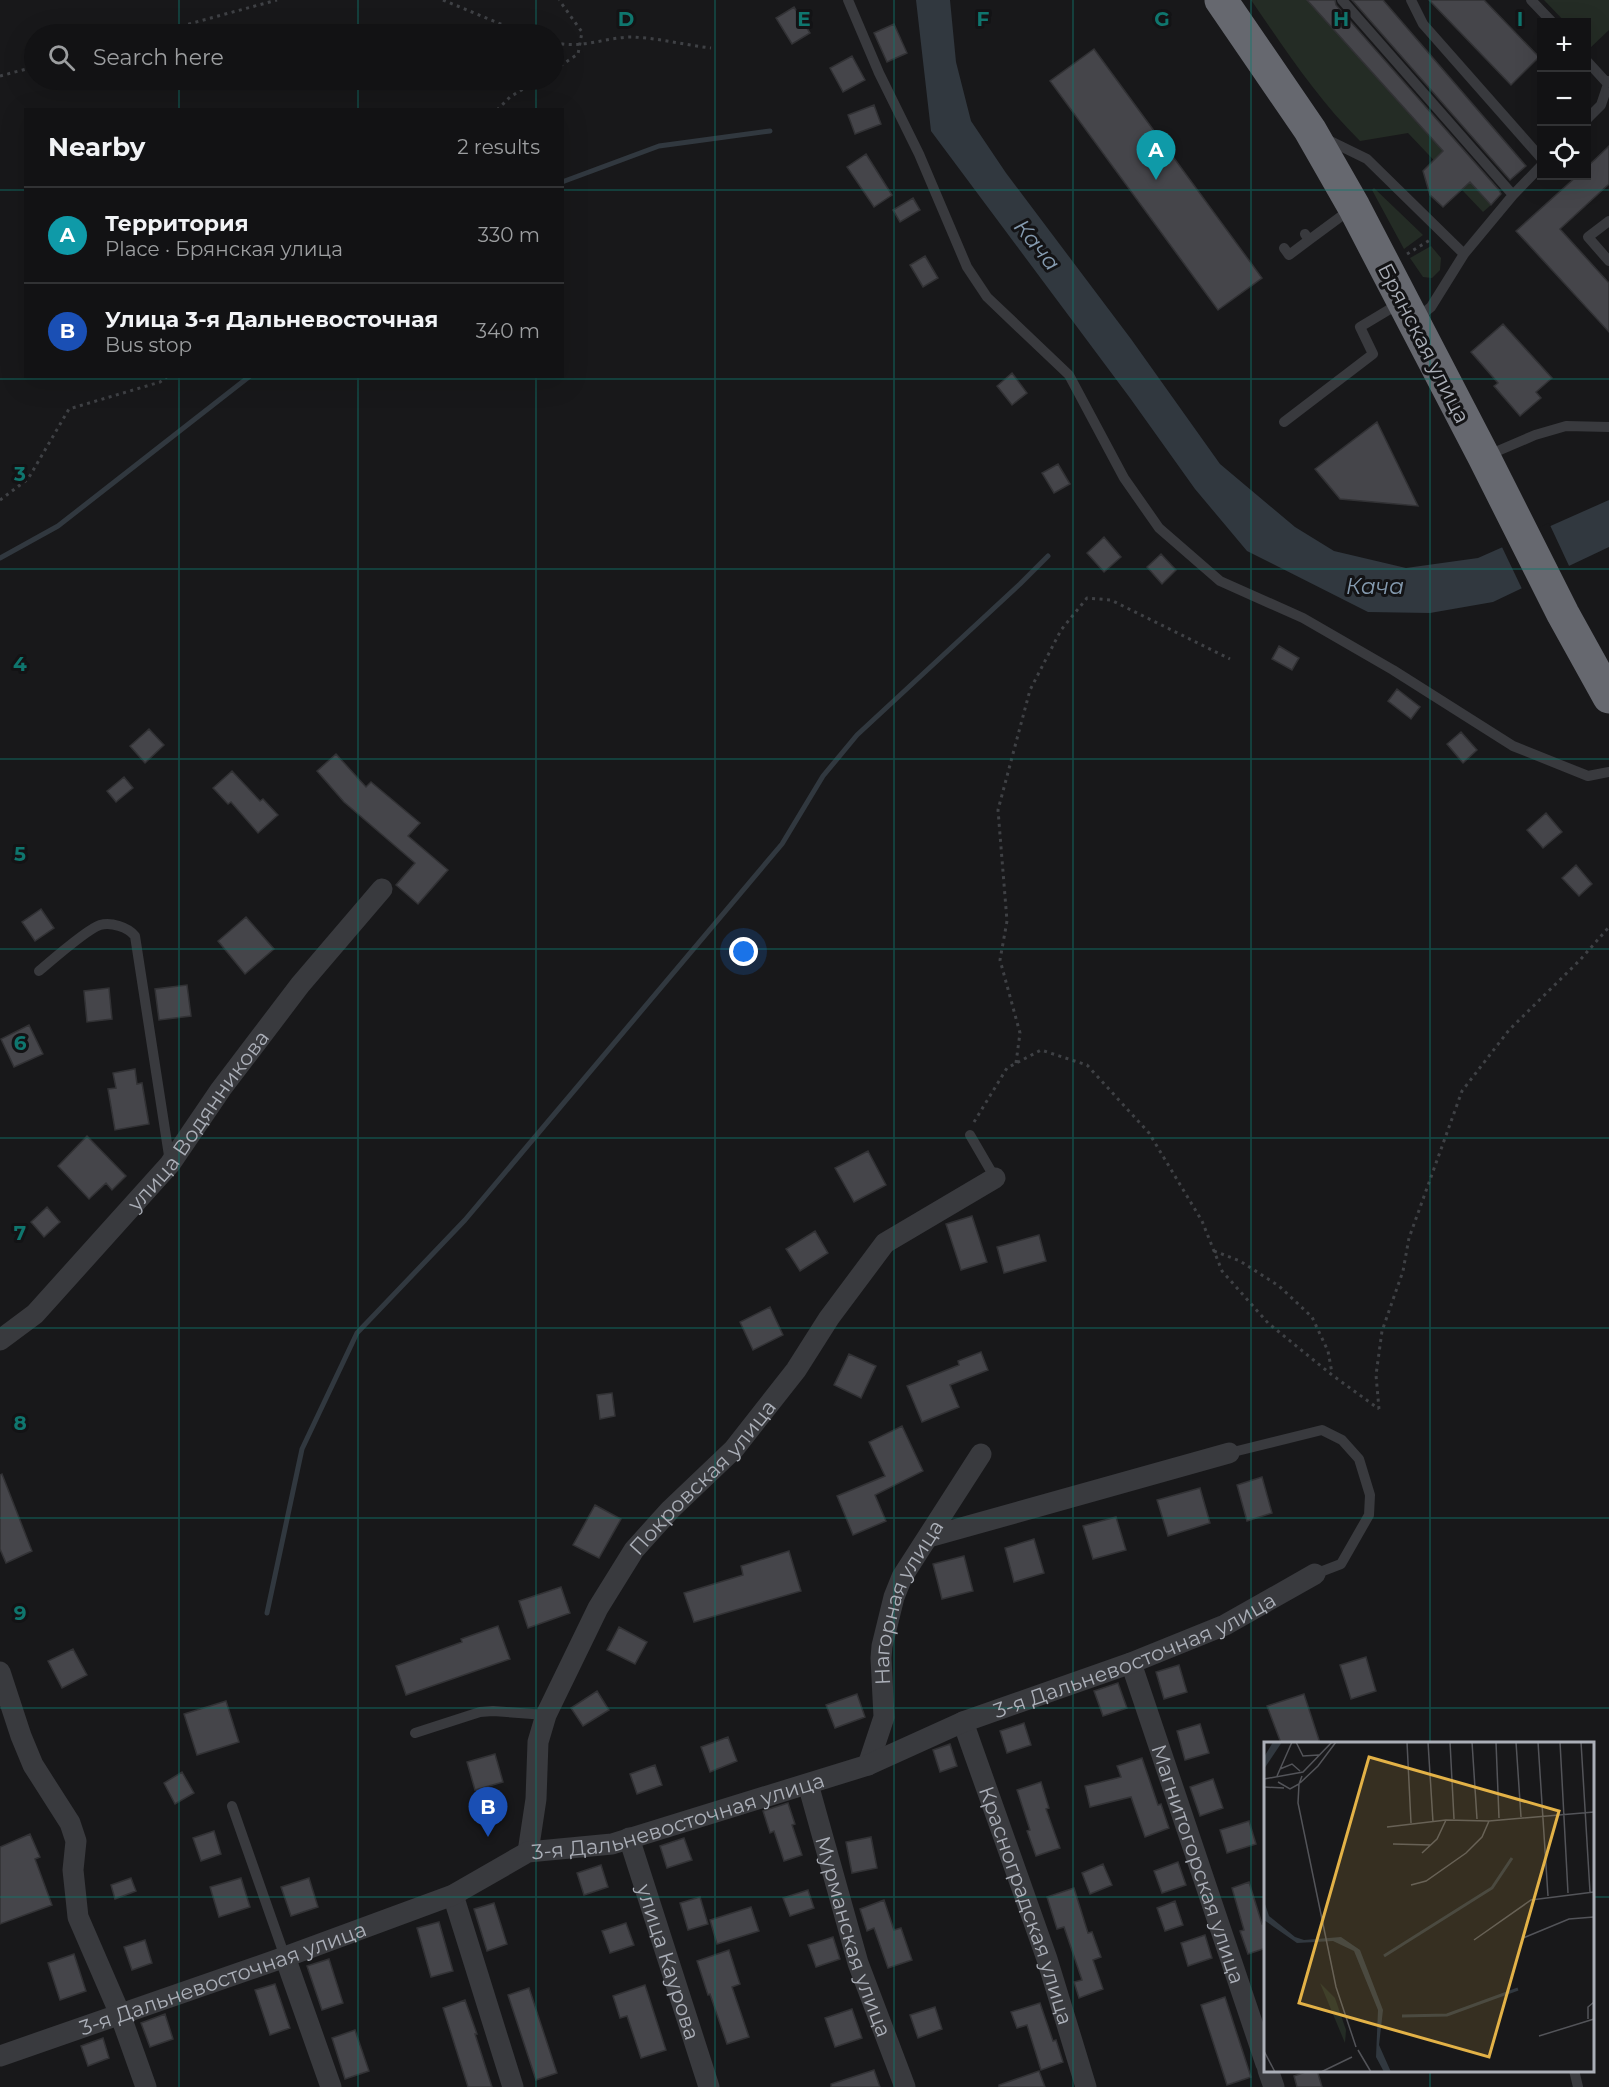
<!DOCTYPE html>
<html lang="en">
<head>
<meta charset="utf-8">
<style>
  :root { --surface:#121214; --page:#1b1b1d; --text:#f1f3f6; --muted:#9c9ea0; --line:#313234; --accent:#2563eb }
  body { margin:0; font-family:Montserrat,sans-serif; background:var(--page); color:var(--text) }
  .controls { position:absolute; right:18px; top:18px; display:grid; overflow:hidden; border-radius:0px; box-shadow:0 6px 24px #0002 }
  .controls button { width:54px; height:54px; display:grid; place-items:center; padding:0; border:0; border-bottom:2px solid var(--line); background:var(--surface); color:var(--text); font:30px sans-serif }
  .you { position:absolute; left:744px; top:952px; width:21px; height:21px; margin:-15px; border:4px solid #fff; border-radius:50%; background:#1a73e8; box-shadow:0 0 0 9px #1a73e833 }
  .badge { display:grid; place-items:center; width:39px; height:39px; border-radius:50%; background:var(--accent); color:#fff; font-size:20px; font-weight:700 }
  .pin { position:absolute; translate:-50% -50px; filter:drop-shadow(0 2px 3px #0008) }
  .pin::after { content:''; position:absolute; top:32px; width:21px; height:18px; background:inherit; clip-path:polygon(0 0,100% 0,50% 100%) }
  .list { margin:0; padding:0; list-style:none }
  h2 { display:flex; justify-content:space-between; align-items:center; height:78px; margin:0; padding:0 24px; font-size:26px }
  h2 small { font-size:20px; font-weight:400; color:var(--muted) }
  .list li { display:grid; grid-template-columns:39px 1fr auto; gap:18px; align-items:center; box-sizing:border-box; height:96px; padding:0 24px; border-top:2px solid var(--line) }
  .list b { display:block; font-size:22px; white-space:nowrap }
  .list p { margin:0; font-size:20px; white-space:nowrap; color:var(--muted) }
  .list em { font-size:20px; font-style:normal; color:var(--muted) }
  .icon { flex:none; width:33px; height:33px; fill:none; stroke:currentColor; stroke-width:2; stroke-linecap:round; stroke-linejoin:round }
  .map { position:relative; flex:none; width:1609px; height:2087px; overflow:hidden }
  .search { position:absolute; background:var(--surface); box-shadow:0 6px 24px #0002; left:24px; top:24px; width:540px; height:66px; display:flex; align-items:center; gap:15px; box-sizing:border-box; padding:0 21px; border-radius:33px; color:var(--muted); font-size:22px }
  .panel { position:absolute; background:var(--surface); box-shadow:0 6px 24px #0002; left:24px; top:108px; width:540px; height:270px; border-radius:0px }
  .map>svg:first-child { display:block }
  .green { fill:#242c25 }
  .water { fill:#31383f }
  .pier { fill:#18181a }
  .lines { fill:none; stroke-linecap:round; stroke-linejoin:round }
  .stream { stroke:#31383f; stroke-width:5 }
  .building { fill:#45454a; stroke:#323235; stroke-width:1.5 }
  .path { stroke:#3f4145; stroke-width:3; stroke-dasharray:3 4.5; stroke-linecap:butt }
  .lane { stroke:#393a3e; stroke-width:10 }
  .street { stroke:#393a3e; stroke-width:21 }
  .highway { stroke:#66686f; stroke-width:33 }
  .grid { fill:none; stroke:#0f766e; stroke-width:1.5; stroke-opacity:0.55 }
  .labels { text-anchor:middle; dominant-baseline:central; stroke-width:6; stroke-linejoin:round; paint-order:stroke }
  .street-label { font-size:21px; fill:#abafb8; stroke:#131315 }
  .water-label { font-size:22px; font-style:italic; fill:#859bb0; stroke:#131315 }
  .inset-river { fill:none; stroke:#31383f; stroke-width:3 }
  .inset-road { fill:none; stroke:#535459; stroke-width:1.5 }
  .view { fill:#e3b247; fill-opacity:0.15; stroke:#e3b247; stroke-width:3 }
  .inset-edge { fill:none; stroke:#abafb8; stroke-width:3 }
  .grid-label { font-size:20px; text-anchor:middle; font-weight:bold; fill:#0f766e; stroke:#131315; stroke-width:6; stroke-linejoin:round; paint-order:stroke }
</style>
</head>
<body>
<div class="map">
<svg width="1609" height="2087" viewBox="0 0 1609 2087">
  <rect width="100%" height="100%" fill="#18181a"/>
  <!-- green -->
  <path class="green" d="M1251,0H1307L1491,205L1483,212L1408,133L1360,141C1317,99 1285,49 1251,0Z
    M1544,0H1609V30L1589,49L1587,46L1586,22H1565Z
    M1374,188L1423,235L1404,249L1372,190Z
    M1431,246L1441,258L1440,270L1432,278L1423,277L1410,258Z"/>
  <!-- water -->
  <path class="water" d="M916,0H950L956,62L971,121L1006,173L1131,339L1220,464L1295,527L1334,551L1406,568L1478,558L1609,500V547L1493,602L1430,613L1368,612L1247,551L1195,489L1130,398L931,131Z"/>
  <!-- pier -->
  <path class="pier" d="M1549,523L1570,568L1523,591L1501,545Z"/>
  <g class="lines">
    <!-- stream -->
    <path class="stream" d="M562,182L659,146L770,131
      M0,558L58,526L250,376
      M267,1613L302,1449L357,1333L465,1220L782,844L823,776L857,735L1020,584L1048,556"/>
  </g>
  <!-- building -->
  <path class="building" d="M1307,0H1335L1336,5L1499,190L1501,194L1491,205L1470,182L1443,207L1430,195L1423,171L1443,151Z
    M1352,0H1383L1526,166L1510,180Z
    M1429,0H1484L1539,57L1511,85Z
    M794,7L810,33L792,44L776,18Z
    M894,24L907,53L887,62L874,33Z
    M1094,49L1262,278L1218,310L1050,81Z
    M852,56L865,80L843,92L830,68Z
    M874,105L881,124L855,134L848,115Z
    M1609,146V184L1560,229L1609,283V332L1516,231L1577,176H1587V167Z
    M866,154L892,195L874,207L847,167Z
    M913,198L920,210L900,222L893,210Z
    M925,256L938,278L923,287L910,265Z
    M1503,324L1552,378L1536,392L1541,398L1520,416L1494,386L1498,383L1471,352Z
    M1012,373L1027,393L1012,405L997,386Z
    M1377,422L1418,506L1340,499L1315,469Z
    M1058,464L1070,484L1054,493L1042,473Z
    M1104,537L1121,557L1104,572L1087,553Z
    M1161,554L1176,570L1162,584L1147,567Z
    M1279,646L1299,658L1292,670L1272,659Z
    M1397,689L1420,707L1411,719L1388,701Z
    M149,729L164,745L145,763L130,746Z
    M1461,732L1477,750L1463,763L1447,744Z
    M336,754L366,787L371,782L420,823L408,836L448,870L418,904L396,885L415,863L344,802L317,771Z
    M232,771L260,801L263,799L278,815L258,833L231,802L228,804L213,788Z
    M124,777L133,788L116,802L107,791Z
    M1546,813L1562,832L1543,848L1527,830Z
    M1576,865L1592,884L1579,896L1562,878Z
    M41,909L54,928L35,941L22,922Z
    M246,917L274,949L245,974L218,941Z
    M187,985L191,1016L159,1020L155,989Z
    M109,988L112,1019L87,1022L84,991Z
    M29,1025L43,1054L14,1067L1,1039Z
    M135,1069L137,1084L142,1083L149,1124L115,1130L108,1089L116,1088L113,1073Z
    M87,1136L126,1176L112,1190L106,1183L89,1199L58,1166Z
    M868,1151L886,1185L854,1202L835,1168Z
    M47,1207L60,1222L44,1237L31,1222Z
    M972,1216L987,1262L961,1270L946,1224Z
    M815,1231L828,1253L800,1271L786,1249Z
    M1039,1235L1046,1261L1004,1273L997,1247Z
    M770,1307L783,1335L753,1350L740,1322Z
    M981,1352L988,1370L950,1385L959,1407L922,1422L907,1386L959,1365L958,1361Z
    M849,1354L876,1366L861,1398L834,1385Z
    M612,1393L615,1416L600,1419L597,1395Z
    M902,1426L923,1471L875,1495L886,1521L853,1535L837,1496L885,1476L869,1442Z
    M2,1474L32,1551L6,1563L0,1549V1475Z
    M1262,1477L1272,1513L1247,1521L1237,1485Z
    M1200,1488L1210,1523L1168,1536L1157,1500Z
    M595,1505L621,1519L599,1558L573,1545Z
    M1116,1517L1126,1550L1093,1559L1083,1526Z
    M1034,1539L1044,1573L1014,1582L1005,1548Z
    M789,1551L801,1591L694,1622L684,1593L743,1575L741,1566Z
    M964,1556L973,1591L942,1599L933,1564Z
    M561,1587L570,1613L528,1628L519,1601Z
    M498,1626L510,1659L406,1695L396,1666L462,1642L461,1639Z
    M619,1627L647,1642L635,1664L607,1650Z
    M73,1649L87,1675L62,1688L48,1661Z
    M1366,1657L1376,1691L1351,1699L1340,1665Z
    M1179,1665L1187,1692L1164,1699L1156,1672Z
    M1118,1683L1127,1708L1103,1716L1094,1691Z
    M597,1691L609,1710L583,1726L571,1708Z
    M857,1694L865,1717L835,1728L826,1705Z
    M1304,1694L1320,1743H1281L1267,1706Z
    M226,1701L239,1742L197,1755L184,1714Z
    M1024,1723L1031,1745L1007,1753L1000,1731Z
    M1200,1724L1209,1753L1185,1760L1177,1731Z
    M728,1737L737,1761L710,1772L701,1747Z
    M950,1744L957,1766L940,1772L933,1750Z
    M495,1754L503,1782L475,1790L467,1762Z
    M1142,1758L1158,1805L1161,1804L1169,1828L1145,1837L1131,1797L1090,1807L1085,1786L1121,1777L1117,1766Z
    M655,1765L662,1785L637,1794L630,1774Z
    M182,1772L194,1793L175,1804L164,1783Z
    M1213,1779L1223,1808L1200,1816L1190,1787Z
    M1041,1782L1049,1808L1046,1809L1060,1848L1036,1856L1027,1831L1030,1830L1017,1790Z
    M788,1803L795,1824L792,1825L802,1855L784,1861L774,1831L770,1833L763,1811Z
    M1249,1821L1256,1844L1227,1853L1220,1830Z
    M214,1831L221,1854L201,1861L193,1838Z
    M30,1834L40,1857L35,1859L52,1905L0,1924V1847Z
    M871,1837L877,1868L852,1873L846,1842Z
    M684,1838L692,1860L667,1868L660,1846Z
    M1178,1862L1186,1885L1162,1893L1154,1871Z
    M1103,1864L1112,1885L1090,1894L1082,1873Z
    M601,1865L608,1887L584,1895L577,1873Z
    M131,1878L136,1891L115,1899L111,1885Z
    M241,1878L250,1907L219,1917L210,1887Z
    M309,1878L318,1907L291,1916L281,1887Z
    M1249,1882L1262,1924L1266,1923V1948L1248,1954L1240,1931L1244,1930L1232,1888Z
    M1074,1888L1088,1933L1092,1932L1101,1957L1093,1960L1103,1989L1079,1998L1074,1982L1082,1980L1064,1927L1057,1929L1047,1897Z
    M808,1890L814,1908L790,1916L783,1898Z
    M700,1897L708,1924L688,1930L680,1903Z
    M884,1900L894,1930L901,1928L912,1960L888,1968L874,1928L867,1931L860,1909Z
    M1175,1901L1183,1925L1165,1931L1157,1908Z
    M494,1903L507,1944L487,1951L474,1909Z
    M751,1907L759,1931L717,1944L710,1920Z
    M439,1922L453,1971L431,1977L417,1928Z
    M626,1923L634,1945L610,1953L602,1931Z
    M1205,1935L1212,1958L1188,1966L1181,1943Z
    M833,1937L840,1959L816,1967L808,1945Z
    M145,1940L152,1963L132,1970L124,1947Z
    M729,1950L740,1984L732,1987L749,2037L727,2044L710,1994L708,1995L697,1961Z
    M74,1954L86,1991L60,2000L48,1963Z
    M329,1959L343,2003L322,2010L307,1966Z
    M275,1984L290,2028L270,2035L255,1990Z
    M645,1985L666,2050L641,2058L627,2016L620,2018L613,1996Z
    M529,1988L557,2073L536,2080L508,1995Z
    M1225,1997L1251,2077L1227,2085L1201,2005Z
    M465,2000L477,2034H475L492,2087H468L443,2008Z
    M1040,2003L1053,2041L1056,2040L1063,2062L1041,2070L1027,2025L1017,2028L1011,2012Z
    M935,2007L942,2029L918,2038L910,2015Z
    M852,2009L862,2038L835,2047L825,2018Z
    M165,2014L173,2039L150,2047L141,2023Z
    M355,2030L369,2071L345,2079L332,2038Z
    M103,2038L109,2058L88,2066L81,2046Z
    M874,2070L880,2087H831V2084Z
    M1311,2070H1317L1322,2087H1297L1294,2076Z
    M1039,2071L1045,2087H999V2085Z"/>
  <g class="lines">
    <!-- path -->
    <path class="path" d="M443,0L508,27L530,34
      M152,34L277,0
      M554,42C579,50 606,37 632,37C658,38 685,45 711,48
      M554,70L578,54L582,32L559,0
      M0,76L34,67
      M497,110L510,97L538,80
      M1407,254L1430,240
      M0,500L28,479L69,409L160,382L168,376
      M1016,1063L1020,1033L1000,960L1007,921L998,810L1030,690L1061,630L1087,598L1111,600L1230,659
      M974,1122L1007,1068L1041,1050L1087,1065L1149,1133L1202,1221L1222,1271L1268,1323L1332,1375L1379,1409
      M1214,1251L1240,1261L1279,1286L1312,1317L1328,1351L1332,1373
      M1379,1409L1376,1375L1382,1331L1403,1271L1409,1238L1462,1091L1509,1030L1580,960L1609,927"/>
    <!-- lane -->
    <path class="lane" d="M848,0L879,73L919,154L967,267L987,297L1069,375L1124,478L1159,528L1220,581L1303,618L1393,670L1513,746L1588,776L1609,772
      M1342,0L1513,195
      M1411,0L1423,24L1542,159
      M1531,0L1552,22
      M1586,60L1607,83
      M1586,120L1601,105L1609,81
      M1324,138L1367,159L1464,254
      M1609,221L1588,237L1609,261
      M1305,234L1309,240L1351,209
      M1284,248L1289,255L1309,240
      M1415,320L1431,307L1464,254L1513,195L1542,165
      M1284,422L1373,354L1360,327L1400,303
      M1486,456L1535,435L1566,426L1609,427
      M39,971C51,961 87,929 100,925C111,922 128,927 135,936L170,1162
      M970,1135L995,1178
      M1229,1453L1322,1430L1342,1440L1359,1459L1370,1495L1369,1515L1341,1564L1315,1574
      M415,1733L480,1712L493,1711L546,1715
      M232,1806L285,1957
      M1574,2070L1578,2087"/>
    <!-- street -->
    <g class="street">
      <path id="s1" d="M0,1340L35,1314L170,1164L221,1089L300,985L382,889"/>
      <path d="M929,1537L1229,1453"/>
      <path id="s2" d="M1131,1663L1266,2064"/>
      <path d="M0,1672L21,1736L33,1765L70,1823L76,1841L73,1870L78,1917L120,2014L146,2087"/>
      <path id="s3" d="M963,1722L1047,1959L1086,2087"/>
      <path id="s4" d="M868,1765L884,1717L881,1658L882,1646L894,1597L902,1577L981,1454"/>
      <path id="s5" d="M808,1784L858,1963L905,2087"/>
      <path id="s6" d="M629,1838L709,2087"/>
      <path id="s7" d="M528,1852L536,1799L538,1742L546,1715L598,1608L634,1550L670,1510L734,1449L796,1370L829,1318L885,1243L995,1178"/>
      <path d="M453,1895L513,2087"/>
      <path d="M285,1957L331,2087"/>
      <path id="s8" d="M0,2056L285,1957L453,1895L528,1852L612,1844L868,1765L963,1722L1131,1663L1225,1625L1315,1574"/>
      <path d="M1268,2070L1274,2087"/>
    </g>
    <!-- highway -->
    <path class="highway" d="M1221,0L1310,130L1354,207L1484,457L1563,614L1609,697"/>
  </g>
  <!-- grid -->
  <path class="grid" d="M179,0V34M358,0V34M536,0V34M715,0V2087M894,0V2087M1073,0V2087M1251,0V2087M1430,0V1744M179,80V110M358,80V110M536,80V110M0,190H26M562,190H1609M179,376V2087M358,376V2087M536,376V2087M0,379H1609M0,569H1609M0,759H1609M0,949H1609M0,1138H1609M0,1328H1609M0,1518H1609M0,1708H1609M0,1897H1266M1592,1897H1609M1430,2070V2087"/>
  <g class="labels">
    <!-- street labels -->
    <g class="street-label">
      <text transform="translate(1424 343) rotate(63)">Брянская улица</text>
      <text stroke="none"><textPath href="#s1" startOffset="297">улица Водянникова</textPath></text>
      <text stroke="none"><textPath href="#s7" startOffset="426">Покровская улица</textPath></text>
      <text stroke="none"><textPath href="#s4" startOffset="171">Нагорная улица</textPath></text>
      <text stroke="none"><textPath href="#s8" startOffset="1208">3-я Дальневосточная улица</textPath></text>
      <text stroke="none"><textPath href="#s8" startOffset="722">3-я Дальневосточная улица</textPath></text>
      <text stroke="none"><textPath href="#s2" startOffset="212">Магнитогорская улица</textPath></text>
      <text stroke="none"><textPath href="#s3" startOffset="194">Красноградская улица</textPath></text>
      <text stroke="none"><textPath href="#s5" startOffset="159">Мурманская улица</textPath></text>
      <text stroke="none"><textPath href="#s6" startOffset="130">улица Каурова</textPath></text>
      <text stroke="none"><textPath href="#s8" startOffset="236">3-я Дальневосточная улица</textPath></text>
    </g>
    <!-- water labels -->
    <g class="water-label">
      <text transform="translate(1037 245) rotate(51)">Кача</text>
      <text x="1375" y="586">Кача</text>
    </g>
  </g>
  <!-- overview -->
  <g transform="translate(1264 1742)">
    <rect width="330" height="330" fill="#18181a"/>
    <path d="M56,241L71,256L82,288L81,301Z" fill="#242c25"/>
    <path d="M9,0H18L0,27V15ZM0,159L5,174L31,195L40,198L77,195L96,208L119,268L115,303L127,330H120L112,315L114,268L90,209L69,199L33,201L0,178Z" fill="#31383f"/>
    <path class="inset-river" d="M120,214L228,146L248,116M138,274L183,273L254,247"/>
    <path class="inset-road" d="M32,0L39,14L55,13M143,0L147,81M164,0L169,80M186,0L190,77M208,0L213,77M232,0L235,76M252,0L257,75M274,0L284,154M296,0L304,151M317,0L326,150M16,27L28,22L36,29M13,34L28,0M0,37L39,30L68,0M14,40L26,47L35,42L38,34M36,41L54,24L72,0M35,42L34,61L72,245L92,305M0,45L20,46M123,85L182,78L225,79L330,70M129,102L167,103M158,111L173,97L182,78M147,143L162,139L202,111L218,95L225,79M259,196L305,177L330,175M210,198L267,158L330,150M324,277V265L330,260M275,294L330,277M94,308L107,330M0,309L11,330M57,330L88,315"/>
    <path class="view" d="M105,15L295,69L225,315L35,261Z"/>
    <rect width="330" height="330" class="inset-edge"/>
  </g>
  <g class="grid-label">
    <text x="626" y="26">D</text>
    <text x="804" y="26">E</text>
    <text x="983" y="26">F</text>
    <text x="1162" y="26">G</text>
    <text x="1341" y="26">H</text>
    <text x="1520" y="26">I</text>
    <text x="20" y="481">3</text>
    <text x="20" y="671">4</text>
    <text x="20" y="861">5</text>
    <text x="20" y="1050">6</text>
    <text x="20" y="1240">7</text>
    <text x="20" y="1430">8</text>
    <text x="20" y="1620">9</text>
  </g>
</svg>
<div class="controls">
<button>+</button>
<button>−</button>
<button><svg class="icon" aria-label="locate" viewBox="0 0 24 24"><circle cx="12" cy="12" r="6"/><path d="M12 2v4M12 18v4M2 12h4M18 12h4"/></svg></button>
</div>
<div class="you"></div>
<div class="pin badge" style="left:1156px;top:180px;background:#0f9aa8">A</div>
<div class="pin badge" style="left:488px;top:1837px;background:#1a4fb4">B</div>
<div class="search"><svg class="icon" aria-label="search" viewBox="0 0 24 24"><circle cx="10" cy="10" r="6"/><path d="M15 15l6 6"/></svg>Search here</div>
<section class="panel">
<h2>Nearby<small>2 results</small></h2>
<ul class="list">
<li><span class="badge" style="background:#0f9aa8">A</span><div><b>Территория</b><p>Place · Брянская улица</p></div><em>330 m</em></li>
<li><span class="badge" style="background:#1a4fb4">B</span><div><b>Улица 3-я Дальневосточная</b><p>Bus stop</p></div><em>340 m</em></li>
</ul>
</section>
</div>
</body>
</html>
